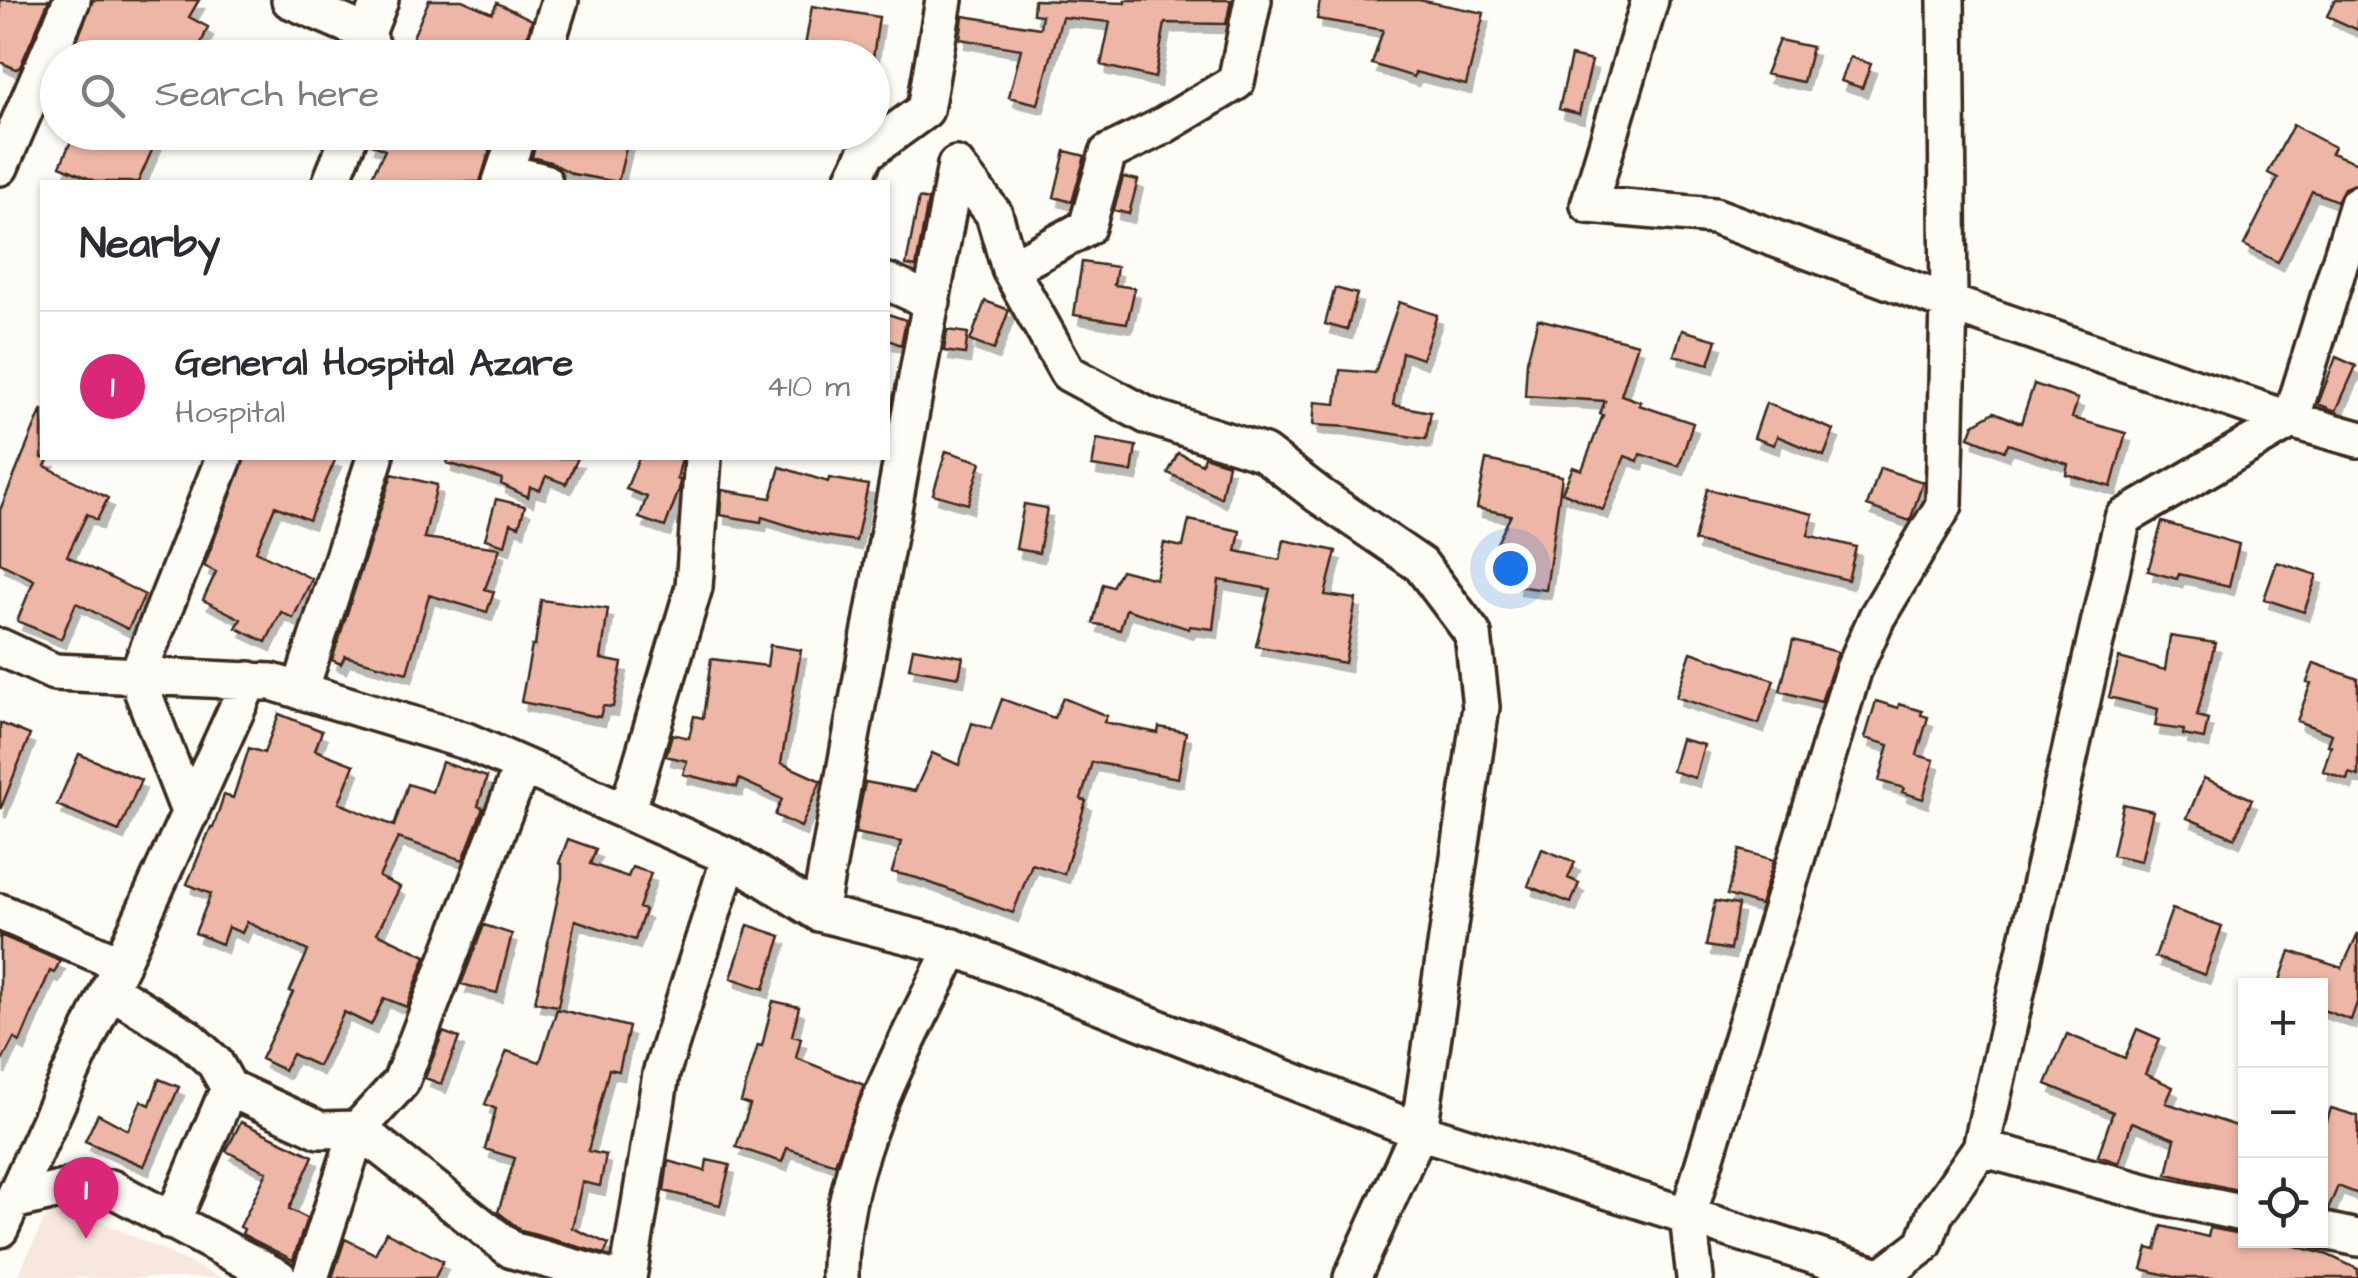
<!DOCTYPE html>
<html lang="en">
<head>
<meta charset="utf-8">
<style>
  :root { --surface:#fff; --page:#f2f2f3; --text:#2b2b33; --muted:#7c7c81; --line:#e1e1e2; --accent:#db2777 }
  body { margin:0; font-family:"Architects Daughter",sans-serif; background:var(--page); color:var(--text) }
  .controls { position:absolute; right:30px; bottom:30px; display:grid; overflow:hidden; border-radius:0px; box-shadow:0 2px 8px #0004 }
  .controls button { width:90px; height:90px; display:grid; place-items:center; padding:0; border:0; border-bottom:2px solid var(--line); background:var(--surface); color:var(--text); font:50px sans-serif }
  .you { position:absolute; left:1510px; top:568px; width:35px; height:35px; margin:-25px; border:8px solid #fff; border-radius:50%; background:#1a73e8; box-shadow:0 0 0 15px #1a73e833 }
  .badge { display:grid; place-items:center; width:65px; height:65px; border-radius:50%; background:var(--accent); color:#fff; font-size:32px; font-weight:700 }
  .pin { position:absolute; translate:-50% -82px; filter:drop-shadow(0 2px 5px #0008) }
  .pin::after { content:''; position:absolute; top:52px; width:35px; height:30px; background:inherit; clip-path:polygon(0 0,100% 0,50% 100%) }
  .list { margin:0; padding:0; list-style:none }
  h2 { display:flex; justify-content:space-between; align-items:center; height:130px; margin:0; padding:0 40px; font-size:42px }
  h2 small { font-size:32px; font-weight:400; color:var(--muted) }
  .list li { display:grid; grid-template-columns:65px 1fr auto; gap:30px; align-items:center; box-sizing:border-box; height:150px; padding:0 40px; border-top:2px solid var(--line) }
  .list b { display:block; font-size:38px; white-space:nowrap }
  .list p { margin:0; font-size:32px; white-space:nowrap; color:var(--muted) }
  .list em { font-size:32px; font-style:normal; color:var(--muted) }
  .icon { flex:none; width:55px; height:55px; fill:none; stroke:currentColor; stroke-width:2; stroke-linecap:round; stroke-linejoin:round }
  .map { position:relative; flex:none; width:2358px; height:1278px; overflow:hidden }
  .search { position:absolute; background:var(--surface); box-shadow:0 2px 8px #0004; left:40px; top:40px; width:850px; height:110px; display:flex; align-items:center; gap:25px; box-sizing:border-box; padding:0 35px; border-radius:55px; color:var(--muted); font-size:38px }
  .panel { position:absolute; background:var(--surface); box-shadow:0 2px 8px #0004; left:40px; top:180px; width:850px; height:280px; border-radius:0px }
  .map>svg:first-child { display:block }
  .built { fill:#f8e7df }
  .building { fill:#eeb6a6; stroke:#3b2a1e; stroke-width:2.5; filter:url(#shadow) }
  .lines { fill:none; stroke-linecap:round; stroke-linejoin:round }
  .minor-casing { stroke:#3b2a1e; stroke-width:42 }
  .minor { stroke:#fdfcf7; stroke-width:35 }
</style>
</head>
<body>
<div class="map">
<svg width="2358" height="1278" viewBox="0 0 2358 1278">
  <defs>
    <filter id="shadow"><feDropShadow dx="5" dy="9" stdDeviation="0" flood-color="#0004"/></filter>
  </defs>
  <rect width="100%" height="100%" fill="#fdfcf7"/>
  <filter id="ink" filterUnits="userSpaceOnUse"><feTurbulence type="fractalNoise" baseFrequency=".01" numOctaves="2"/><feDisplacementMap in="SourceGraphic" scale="20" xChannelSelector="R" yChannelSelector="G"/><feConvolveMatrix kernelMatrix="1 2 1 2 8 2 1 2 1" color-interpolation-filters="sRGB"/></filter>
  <g filter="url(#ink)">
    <!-- built -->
    <path class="built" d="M54,1199L222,1278H17Z"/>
    <!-- building -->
    <path class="building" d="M0,0H49L20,67L16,69L0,62Z
      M93,0H199L189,17L208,27L195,58H70Z
      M429,0H462L492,13L497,3L532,20L521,58H404Z
      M1034,0L1125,3V0H1231L1226,24L1165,23L1155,78L1101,65L1110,22L1062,17L1038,104L1009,97L1021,49L960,39L963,16L1040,28L1042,15L1033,14Z
      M1320,0H1419L1484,13L1466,85L1415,72L1414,77L1372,64L1383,30L1317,19Z
      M2335,0H2358V30L2327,16Z
      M812,6L879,17L873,58H803Z
      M1779,40L1812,47L1803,82L1765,74Z
      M1571,56L1592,61L1579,114L1559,109Z
      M1850,57L1871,64L1862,88L1841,81Z
      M2293,125L2334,147L2331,153L2358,163V183L2344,188L2337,201L2312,191L2278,262L2244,245L2278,178L2268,173Z
      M75,132H160L138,182H97L60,166Z
      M372,132H495L480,182H369L385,150L369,143Z
      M539,132H600L628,139L618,182L573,174L550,162L532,157Z
      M1065,151L1085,156L1072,202L1054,197Z
      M1123,177L1138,180L1129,214L1114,210Z
      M919,198L928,200L916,267L906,265Z
      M1082,262L1117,267L1114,285L1135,288L1127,323L1074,315Z
      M1335,288L1357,294L1347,330L1325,324Z
      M985,301L1009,310L994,350L970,341Z
      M1399,302L1437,315L1422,359L1402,352L1393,405L1431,412L1426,439L1350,427L1313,425L1315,402L1336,404L1340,370L1375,373Z
      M888,314L906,320L901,345L888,340Z
      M1538,319L1638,344L1621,395L1641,402L1639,405L1693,423L1679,466L1640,454L1638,461L1625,456L1603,510L1562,492L1573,467L1582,470L1603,415L1600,414L1605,401L1525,396L1527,361Z
      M947,330L968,333L965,354L944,351Z
      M1682,330L1717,340L1709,364L1674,355Z
      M2336,357L2356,366L2336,411L2318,404Z
      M2034,384L2078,399L2072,418L2126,433L2111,487L2066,474L2068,464L2008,444L2004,451L1969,437L1974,424L1994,412L2021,423Z
      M1766,403L1834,430L1824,456L1777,436L1774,445L1754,438Z
      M42,409V458H49L45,466L108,498L97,520L87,514L67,556L145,595L128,629L76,603L61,639L17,621L34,580L0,563V510Z
      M1097,439L1136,446L1132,472L1092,466Z
      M946,451L981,462L968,504L933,494Z
      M1178,453L1202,464L1204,456L1228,464L1221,498L1168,473Z
      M245,458H336L309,520L275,506L256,551L312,579L293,618L281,612L266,642L236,628L241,619L203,600L216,572L204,566Z
      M448,458H578L566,484L546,476L540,490L530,487L528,497L501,484L502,479L447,463Z
      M639,458H682L677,479L680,480L679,490L665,527L639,518L647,497L626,489Z
      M1486,460L1562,476L1546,590L1516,586L1520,558L1496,545L1511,515L1477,508Z
      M780,467L828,482L829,478L868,485L856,541L819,535L762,517L761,522L720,515L722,490L771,498Z
      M1880,468L1923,482L1910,521L1867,506Z
      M392,474L437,485L424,538L500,548L485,589L494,592L487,612L429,595L407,673L345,656L341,664L332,660Z
      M1707,489L1813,514L1808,535L1856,547L1848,580L1694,541Z
      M496,499L525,506L519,526L511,523L505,545L485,539Z
      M1024,504L1047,508L1039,553L1016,549Z
      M1189,520L1240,531L1236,551L1280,560L1284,540L1336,551L1325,595L1356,599L1345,663L1256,646L1270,589L1219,580L1213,629L1190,626L1189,629L1126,609L1120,630L1093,623L1103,584L1112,587L1121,570L1156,579L1164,543L1183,547Z
      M2162,522L2239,544L2229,586L2179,574L2177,579L2148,571Z
      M2277,562L2317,575L2304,612L2264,599Z
      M541,600L608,609L601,659L622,663L613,707L603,706L600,717L521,702L532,646H535Z
      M2170,636L2215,643L2197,716L2208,719L2204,739L2183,735L2184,730L2155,726L2158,709L2109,697L2119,658L2165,670Z
      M1793,640L1838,652L1821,702L1780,691Z
      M770,645L801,650L781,763L821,781L801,827L775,815L782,799L739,779L737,787L683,774L687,761L666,756L672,734L689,738L694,716L703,718L711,659L767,666Z
      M913,648L963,657L959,677L909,668Z
      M1691,652L1774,680L1759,724L1676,697Z
      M2314,663L2358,679V776L2349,773L2347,780L2323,771L2331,746L2328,745L2332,734L2297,721L2311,683L2307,682Z
      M1063,698L1107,716L1104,722L1158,733L1159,727L1186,732L1178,778L1092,762L1081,799L1086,801L1064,874L1032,864L1013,913L917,878L892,872L901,842L855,833L865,782L915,791L932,753L959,765L972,723L991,729L1002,699L1054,718Z
      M1876,701L1898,708L1899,704L1922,711L1921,715L1928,717L1917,755L1934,760L1923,799L1902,792L1904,788L1879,781L1889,745L1865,738Z
      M279,714L322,731L315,750L354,765L339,803L394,826L408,784L432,792L442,762L487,777L478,806L483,808L463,860L398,838L379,877L400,887L377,933L426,956L407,1007L384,998L371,1025L344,1012L318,1066L292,1054L284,1070L261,1059L293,992L290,991L308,951L247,922L242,933L228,927L222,944L195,933L211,894L187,884L211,827L213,828L224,795L233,798L249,748L264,753Z
      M0,723L30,735L1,808H0Z
      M1681,739L1704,745L1695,778L1672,771Z
      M79,754L141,780L119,831L57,805Z
      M2204,778L2252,799L2235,838L2187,818Z
      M2123,804L2153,811L2141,861L2112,855Z
      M568,839L596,849L590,864L628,877L632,867L651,873L639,908L645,910L635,940L575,920L558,1006L535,1002L562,878V864L559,863Z
      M1542,849L1575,862L1568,878L1579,883L1571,903L1528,886Z
      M1740,850L1774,860L1760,905L1727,895Z
      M1715,901L1738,905L1730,950L1706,946Z
      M2172,909L2222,926L2205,975L2155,957Z
      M484,925L512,934L497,993L461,984Z
      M748,925L781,936L764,989L731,978Z
      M2358,933V1000L2351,1020L2320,1009V986H2278L2290,951L2342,968Z
      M0,935L60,961L54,973L50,971L20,1042L14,1038L0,1065Z
      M773,1001L799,1007L792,1036L801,1038L796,1058L864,1085L835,1164L787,1148L782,1162L736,1147L750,1105L741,1102L758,1045L762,1046Z
      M557,1009L629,1027L619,1071L609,1069L588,1151L606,1155L600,1186L582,1182L572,1228L609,1244L604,1254L522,1231L498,1212L515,1158L485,1149L496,1109L485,1104L507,1051L540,1062Z
      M2137,1029L2160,1039L2145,1074L2173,1087L2166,1103L2246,1129V1192L2167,1174L2175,1139L2132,1122L2119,1163L2098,1156L2113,1112L2046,1084L2067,1034L2125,1058Z
      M443,1032L459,1038L441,1084L425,1078Z
      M159,1079L179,1087L144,1166L85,1141L98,1114L128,1130L141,1101L150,1105Z
      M2331,1108L2358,1116V1194L2338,1186L2328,1210L2320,1209V1144Z
      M241,1122L313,1156L289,1209L307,1218L293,1260L242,1234L244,1229L240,1227L267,1172L226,1151Z
      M707,1160L730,1165L720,1205L664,1191L668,1161L705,1171Z
      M2162,1226L2208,1237L2210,1228L2246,1235V1240H2274L2328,1255L2358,1269V1278H2178L2142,1269L2148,1248L2156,1250Z
      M386,1232L443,1261L435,1278H332L345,1239L375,1254Z"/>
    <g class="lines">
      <defs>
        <path id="minor" d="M290,0L367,33L376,58
          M1650,0L1589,205L1714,216L1949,303L2291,420L2358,439
          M367,33L380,0
          M542,58L560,0
          M956,165L994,214L1010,269L1068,373L1148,416L1264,453L1320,496L1421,565L1473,634L1481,707L1419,1131L1352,1278
          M0,167L72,0
          M505,172L544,182
          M331,182L351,132
          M501,182L518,132
          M852,182L866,153L925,110L944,0
          M1010,269L1087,227L1108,153L1161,127L1236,82L1253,0
          M888,282L932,302
          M0,647L54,672L272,682L466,741L730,857L819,913L953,947L1419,1131L1885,1278
          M300,691L375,458
          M627,812L694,587L703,458
          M190,814L137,677L224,458
          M0,912L121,964
          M819,913L956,165
          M109,989L187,1037L215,1063L229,1088L320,1130L358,1129L401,1082L522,766
          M1981,1148L2156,1195L2246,1214
          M13,1201L72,1187L111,1188L279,1278
          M172,1222L229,1088
          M0,1229L250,680
          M2320,1230L2358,1238
          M1881,1277L1924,1244L1935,1214L1981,1148L2123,518L2291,420L2358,204
          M310,1278L358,1129L512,1250L613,1278
          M628,1278L661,1074L730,857
          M840,1278C838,1159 904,1051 953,947
          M1695,1278L1688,1216L1853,671L1877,617L1944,505L1949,303L1946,0"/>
      </defs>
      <!-- minor casing -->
      <use href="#minor" class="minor-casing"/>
      <!-- minor -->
      <use href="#minor" class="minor"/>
    </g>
  </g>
</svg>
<div class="controls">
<button>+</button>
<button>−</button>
<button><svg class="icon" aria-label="locate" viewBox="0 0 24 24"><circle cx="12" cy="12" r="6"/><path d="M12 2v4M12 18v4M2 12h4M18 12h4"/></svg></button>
</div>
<div class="you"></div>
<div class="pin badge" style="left:86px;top:1239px">1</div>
<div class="search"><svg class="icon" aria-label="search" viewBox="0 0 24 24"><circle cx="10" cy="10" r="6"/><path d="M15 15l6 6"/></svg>Search here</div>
<section class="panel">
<h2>Nearby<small></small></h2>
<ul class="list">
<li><span class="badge">1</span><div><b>General Hospital Azare</b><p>Hospital</p></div><em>410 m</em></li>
</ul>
</section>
</div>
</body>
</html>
